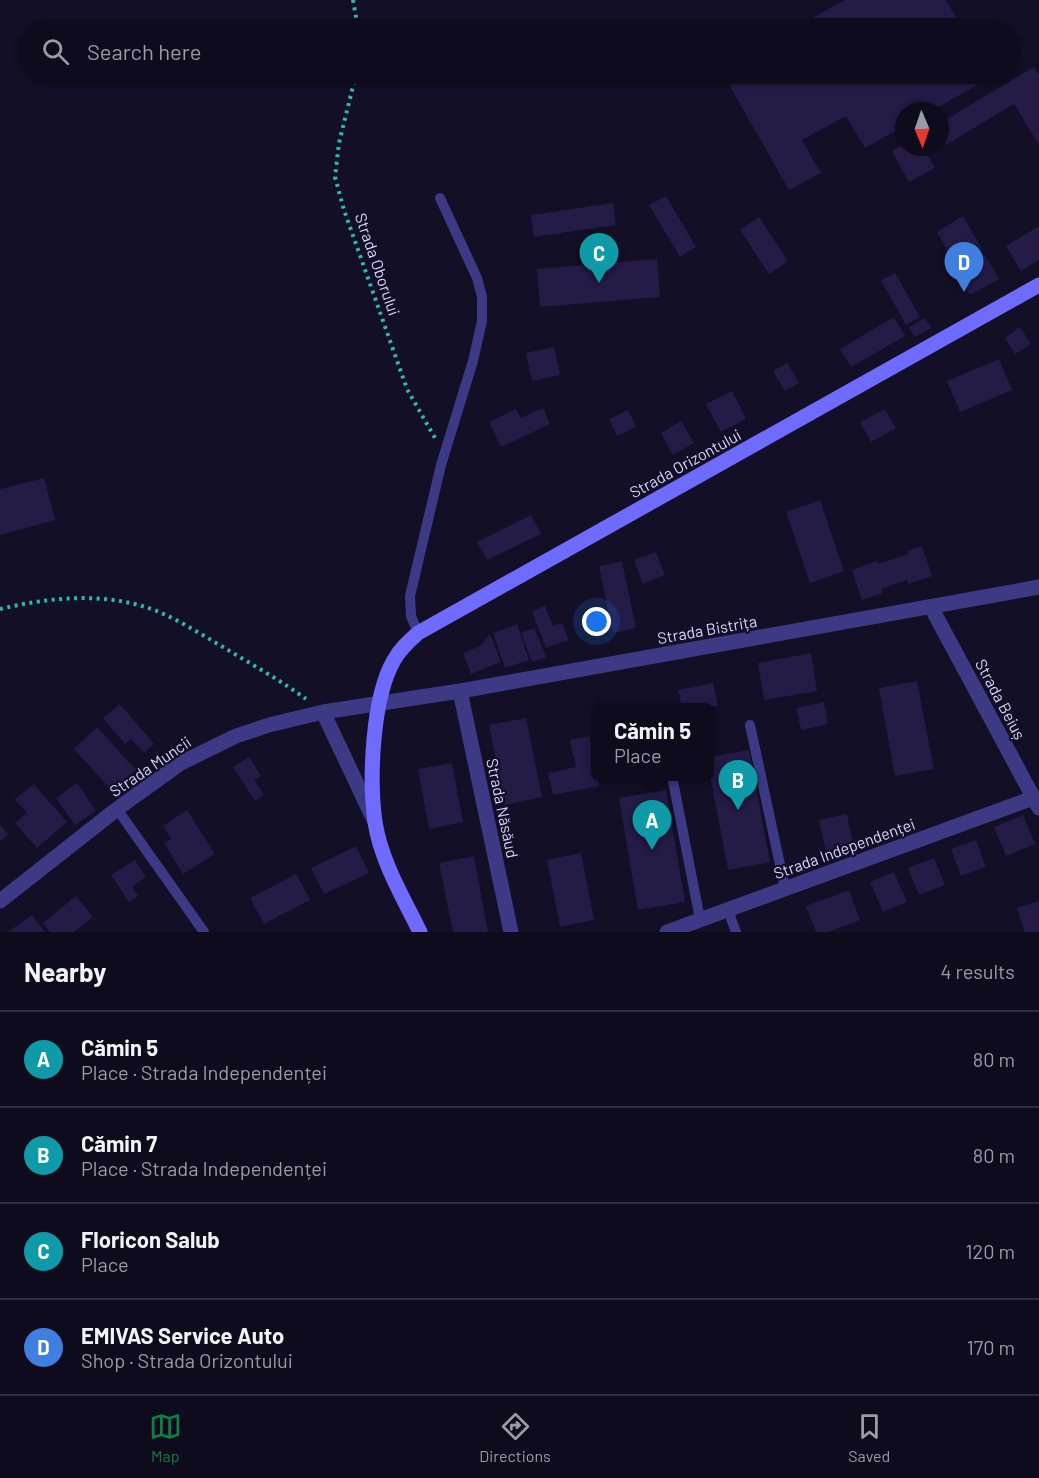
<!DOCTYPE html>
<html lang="en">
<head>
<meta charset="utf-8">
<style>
  :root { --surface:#0e0b1c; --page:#1c1929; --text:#f1f3f6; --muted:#9b9ba3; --line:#2e2b3b; --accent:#0b8043 }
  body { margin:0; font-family:Barlow,sans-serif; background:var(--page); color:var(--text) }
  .compass { position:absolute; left:895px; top:102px; width:54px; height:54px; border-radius:50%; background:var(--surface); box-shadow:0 2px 4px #0004; rotate:178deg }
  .you { position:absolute; left:597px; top:622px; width:21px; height:21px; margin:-15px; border:4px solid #fff; border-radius:50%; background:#1a73e8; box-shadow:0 0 0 9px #1a73e833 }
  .badge { display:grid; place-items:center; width:39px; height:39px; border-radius:50%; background:var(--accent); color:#fff; font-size:20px; font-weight:700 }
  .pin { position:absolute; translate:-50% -50px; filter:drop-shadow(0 2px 3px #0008) }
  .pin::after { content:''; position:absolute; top:32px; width:21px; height:18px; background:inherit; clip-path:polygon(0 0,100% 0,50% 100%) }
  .popup { position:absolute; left:591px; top:703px; width:123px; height:78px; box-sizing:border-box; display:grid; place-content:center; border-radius:9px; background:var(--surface); filter:drop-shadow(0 2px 4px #0005); font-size:20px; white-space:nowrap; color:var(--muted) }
  .popup b { font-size:22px; color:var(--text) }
  .popup::after { content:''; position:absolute; left:50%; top:100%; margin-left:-12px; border:12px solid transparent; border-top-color:var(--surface) }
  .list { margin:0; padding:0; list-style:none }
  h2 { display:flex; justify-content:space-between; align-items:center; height:78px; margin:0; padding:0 24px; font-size:26px }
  h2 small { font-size:20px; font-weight:400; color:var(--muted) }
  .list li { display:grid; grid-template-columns:39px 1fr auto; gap:18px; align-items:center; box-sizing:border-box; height:96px; padding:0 24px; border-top:2px solid var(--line) }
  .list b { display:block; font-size:22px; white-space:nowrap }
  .list p { margin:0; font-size:20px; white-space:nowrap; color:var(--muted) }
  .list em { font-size:20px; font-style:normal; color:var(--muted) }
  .icon { flex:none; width:33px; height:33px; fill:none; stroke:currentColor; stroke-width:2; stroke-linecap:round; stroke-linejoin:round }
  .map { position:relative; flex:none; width:1039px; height:932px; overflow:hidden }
  .search { position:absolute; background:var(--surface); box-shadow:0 2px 4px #0004; left:18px; right:18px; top:18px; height:66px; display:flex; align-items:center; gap:15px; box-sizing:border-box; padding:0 21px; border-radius:33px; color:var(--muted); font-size:22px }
  .sheet { height:462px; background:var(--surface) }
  nav { display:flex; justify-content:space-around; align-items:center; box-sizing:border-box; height:84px; border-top:2px solid var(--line); background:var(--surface); font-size:16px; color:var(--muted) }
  nav a { display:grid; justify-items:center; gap:3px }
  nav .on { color:var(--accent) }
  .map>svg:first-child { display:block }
  .building { fill:#241b47 }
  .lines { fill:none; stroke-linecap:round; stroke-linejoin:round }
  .path { stroke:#2fb8b0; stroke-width:4; stroke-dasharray:3 4.5; stroke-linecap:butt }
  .lane { stroke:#3d3a85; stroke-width:10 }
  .street { stroke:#3d3a85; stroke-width:15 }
  .secondary { stroke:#6f6bff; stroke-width:15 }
  .labels { text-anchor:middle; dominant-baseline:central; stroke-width:4.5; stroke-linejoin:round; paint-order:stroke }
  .street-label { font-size:16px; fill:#d9d4ff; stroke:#130f26 }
</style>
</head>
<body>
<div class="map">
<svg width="1039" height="932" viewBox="0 0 1039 932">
  <rect width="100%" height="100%" fill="#130f26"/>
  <!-- building -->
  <path class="building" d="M845,0H946L962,28H794Z
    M1034,67L1039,76V145L1014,104L946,145L940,134V123Z
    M723,74H987L990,78L931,111H904V126L865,148L846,116L802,140L821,173L789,190Z
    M904,144V147H923L935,168L909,182L892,151Z
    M666,196L696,247L680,257L649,205Z
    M613,203L616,225L534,237L531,215Z
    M963,216L982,249L955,264L937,232Z
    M759,217L788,261L769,274L740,230Z
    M1039,226V260L1021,271L1006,246Z
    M984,254L999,279L970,295L955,270Z
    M657,259L660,297L540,307L537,269Z
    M895,273L920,317L906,325L881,280Z
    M894,317L905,336L851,367L840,349Z
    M925,318L931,328L915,337L909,327Z
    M1020,327L1031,344L1015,354L1005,338Z
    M554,347L560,375L532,381L526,353Z
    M999,359L1012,390L960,412L947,381Z
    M787,363L799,383L785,391L773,371Z
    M732,391L746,419L721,432L706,404Z
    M543,408L550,424L501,447L489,422L516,409L521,418Z
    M885,409L896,428L871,442L860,422Z
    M628,410L636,427L617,436L609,419Z
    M681,421L694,443L673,455L661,433Z
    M44,478L55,520L0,535V489Z
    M820,500L844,571L810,583L786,512Z
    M531,515L541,534L487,560L477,542Z
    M922,546L932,576L908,584L907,580L881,589L882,593L862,600L852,570L877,561L878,564L909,554L908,551Z
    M656,552L665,575L643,584L634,560Z
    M622,561L636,628L613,633L599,566Z
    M545,606L553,626L562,623L569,640L546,648L532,611Z
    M517,624L529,660L505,668L493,633Z
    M534,628L546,657L532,662L521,633Z
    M490,634L501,662L471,674L463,653L480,646Z
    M811,653L817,691L764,700L758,663Z
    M917,681L934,769L895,776L879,688Z
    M713,683L718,706L682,708L678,690Z
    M824,702L828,724L801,730L796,708Z
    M120,704L154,744L144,753L131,739L125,744L103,718Z
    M526,718L542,797L505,805L489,725Z
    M97,727L136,770L112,791L74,749Z
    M589,736L595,765V776H597L599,786L553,795L548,773L576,767L570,740Z
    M749,750L770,862L728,870L709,769V757Z
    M249,757L261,776L254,780L264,795L255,801L233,767Z
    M452,763L463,822L429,829L418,769Z
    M77,783L96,811L75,825L56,798Z
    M34,784L67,822L37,848L15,823L27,813L15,799Z
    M666,790L685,902L638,910L619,798Z
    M187,810L215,854L183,874L164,843L171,839L163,826Z
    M847,814L854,850L827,856L819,820Z
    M1023,815L1035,844L1006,856L994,827Z
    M0,824L8,835L0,841Z
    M976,840L986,867L961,876L951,849Z
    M356,846L369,873L324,894L311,868Z
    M581,853L594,920L560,927L547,860Z
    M474,856L488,932H453L439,863Z
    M934,858L945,885L919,895L908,868Z
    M135,860L146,877L132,887L138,896L129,902L111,875Z
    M894,872L907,902L883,912L870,882Z
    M296,874L310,900L264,924L250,898Z
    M849,890L860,920L828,932H816L806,906Z
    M76,896L93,917L74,932H50L43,923Z
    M1039,901V932H1025L1017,908Z
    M32,915L45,932H8Z"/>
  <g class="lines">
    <!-- path -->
    <path class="path" d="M353,0L358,28
      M356,74L339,143L335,177L344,210L407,389L435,438
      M0,609C51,597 108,591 159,612C181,621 202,635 223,647C251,664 280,680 306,699"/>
    <!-- lane -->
    <path class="lane" d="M418,633L411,616L410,596L441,465L473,361L482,321V297L477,278L440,198
      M750,725L785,888
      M672,776L700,919
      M117,809L204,932
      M728,910L736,932"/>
    <!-- street -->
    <path class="street" d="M931,607L1039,808
      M460,691L511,932
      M323,712L374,820
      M0,901L117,809L181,763L236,736L269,725L323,712L460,691L1039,587
      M667,932L1033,798"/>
    <!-- secondary -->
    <path class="secondary" d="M420,932C403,897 381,861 375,822C369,779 372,698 394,660C400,649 409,641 418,633L1039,285"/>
  </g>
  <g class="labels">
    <!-- street labels -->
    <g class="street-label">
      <text transform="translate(378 264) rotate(71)">Strada Oborului</text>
      <text transform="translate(685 463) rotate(-29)">Strada Orizontului</text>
      <text transform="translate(707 629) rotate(-10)">Strada Bistrița</text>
      <text transform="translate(1001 699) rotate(62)">Strada Beiuș</text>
      <text transform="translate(150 766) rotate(-34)">Strada Muncii</text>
      <text transform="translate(503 808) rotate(78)">Strada Năsăud</text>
      <text transform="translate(844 848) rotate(-20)">Strada Independenței</text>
    </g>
  </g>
</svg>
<svg class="compass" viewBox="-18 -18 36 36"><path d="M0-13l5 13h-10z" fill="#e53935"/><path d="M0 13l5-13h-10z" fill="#9b9ba3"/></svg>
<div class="you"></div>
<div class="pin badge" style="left:652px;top:850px;background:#0f9aa8">A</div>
<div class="popup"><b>Cămin 5</b>Place</div>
<div class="pin badge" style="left:738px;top:810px;background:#0f9aa8">B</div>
<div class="pin badge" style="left:599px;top:283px;background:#0f9aa8">C</div>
<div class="pin badge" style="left:964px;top:292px;background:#3f7fe0">D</div>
<div class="search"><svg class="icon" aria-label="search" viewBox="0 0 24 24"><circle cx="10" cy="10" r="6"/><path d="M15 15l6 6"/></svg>Search here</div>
</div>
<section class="sheet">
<h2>Nearby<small>4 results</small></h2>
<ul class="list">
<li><span class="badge" style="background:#0f9aa8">A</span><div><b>Cămin 5</b><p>Place · Strada Independenței</p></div><em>80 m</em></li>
<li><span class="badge" style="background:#0f9aa8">B</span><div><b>Cămin 7</b><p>Place · Strada Independenței</p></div><em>80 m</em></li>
<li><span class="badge" style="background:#0f9aa8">C</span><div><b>Floricon Salub</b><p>Place</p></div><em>120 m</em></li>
<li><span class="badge" style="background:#3f7fe0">D</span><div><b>EMIVAS Service Auto</b><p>Shop · Strada Orizontului</p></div><em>170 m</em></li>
</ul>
</section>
<nav>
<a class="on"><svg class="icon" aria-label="map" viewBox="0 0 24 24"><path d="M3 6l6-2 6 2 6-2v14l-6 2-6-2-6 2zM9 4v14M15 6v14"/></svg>Map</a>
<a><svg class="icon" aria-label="directions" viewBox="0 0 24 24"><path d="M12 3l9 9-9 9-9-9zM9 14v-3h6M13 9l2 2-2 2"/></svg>Directions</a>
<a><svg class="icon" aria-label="saved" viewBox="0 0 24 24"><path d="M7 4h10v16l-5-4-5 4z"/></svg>Saved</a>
</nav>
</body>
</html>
